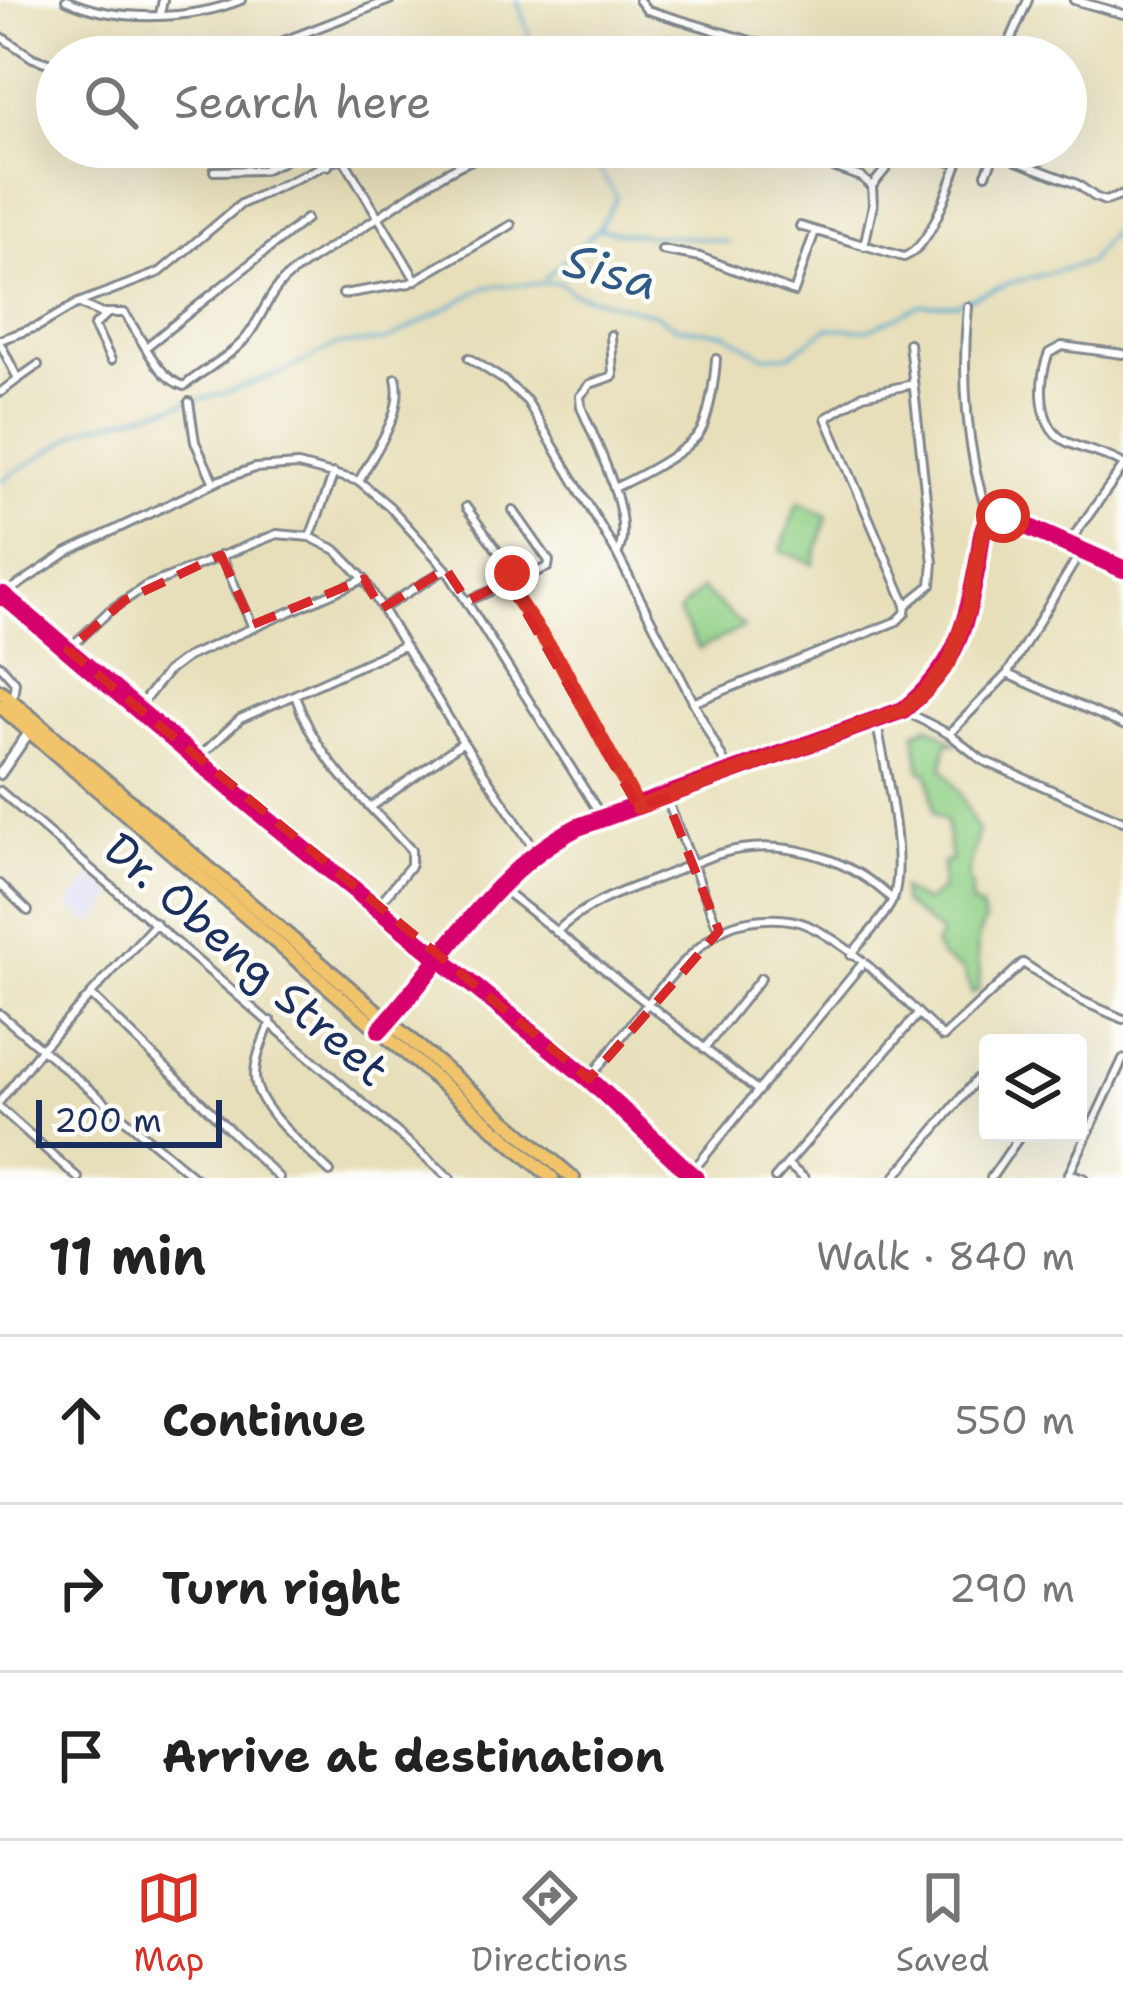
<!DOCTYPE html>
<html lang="en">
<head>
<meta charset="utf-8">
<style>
  :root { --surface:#fff; --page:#f6f6f6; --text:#222; --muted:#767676; --line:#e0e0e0; --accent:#d93025 }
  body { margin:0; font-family:"Shantell Sans",sans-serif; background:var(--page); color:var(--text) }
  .controls { position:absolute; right:36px; bottom:36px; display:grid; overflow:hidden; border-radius:12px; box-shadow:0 12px 48px #0002 }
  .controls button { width:108px; height:108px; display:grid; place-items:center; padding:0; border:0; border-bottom:3px solid var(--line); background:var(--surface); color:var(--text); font:60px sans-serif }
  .scale { position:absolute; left:36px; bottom:30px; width:186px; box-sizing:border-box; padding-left:12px; border:6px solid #1b2f5e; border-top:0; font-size:33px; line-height:42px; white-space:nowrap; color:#1b2f5e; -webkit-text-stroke:9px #fdfcf7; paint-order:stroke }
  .stop { position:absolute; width:36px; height:36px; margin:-27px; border:9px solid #d93025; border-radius:50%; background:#fff }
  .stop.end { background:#d93025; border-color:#fff; box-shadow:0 3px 12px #0008 }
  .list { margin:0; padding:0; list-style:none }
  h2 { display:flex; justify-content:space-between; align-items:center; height:156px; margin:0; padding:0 48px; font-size:51px }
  h2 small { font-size:39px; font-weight:400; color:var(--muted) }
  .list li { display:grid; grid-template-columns:78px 1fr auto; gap:36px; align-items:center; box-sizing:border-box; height:168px; padding:0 48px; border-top:3px solid var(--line) }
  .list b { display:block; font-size:45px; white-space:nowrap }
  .list em { font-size:39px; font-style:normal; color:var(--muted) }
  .icon { flex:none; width:66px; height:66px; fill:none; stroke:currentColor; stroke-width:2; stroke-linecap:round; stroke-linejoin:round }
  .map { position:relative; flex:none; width:1123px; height:1178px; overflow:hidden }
  .search { position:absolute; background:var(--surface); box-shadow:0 12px 48px #0002; left:36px; right:36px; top:36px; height:132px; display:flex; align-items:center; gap:30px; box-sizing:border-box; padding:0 42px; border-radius:66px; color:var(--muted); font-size:45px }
  .sheet { height:660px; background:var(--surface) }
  nav { display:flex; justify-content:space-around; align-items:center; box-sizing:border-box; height:168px; border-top:3px solid var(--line); background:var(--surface); font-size:33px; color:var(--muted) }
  nav a { display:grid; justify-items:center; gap:6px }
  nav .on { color:var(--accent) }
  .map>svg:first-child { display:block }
  .built { fill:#d7d7f8 }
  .green { fill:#93d289; stroke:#578074; stroke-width:3 }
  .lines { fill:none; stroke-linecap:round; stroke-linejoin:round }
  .stream { stroke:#53a9cf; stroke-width:3 }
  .minor-casing { stroke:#81878c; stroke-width:12 }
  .tertiary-casing { stroke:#81878c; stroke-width:14 }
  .trunk-casing { stroke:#81878c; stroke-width:18 }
  .minor { stroke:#fff; stroke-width:6 }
  .tertiary { stroke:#fff; stroke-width:8 }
  .trunk { stroke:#f1c36a; stroke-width:12 }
  .cycleway-casing { stroke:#fdfcf7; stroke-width:26 }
  .cycleway { stroke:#d6006c; stroke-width:18 }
  .route { stroke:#d93025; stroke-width:15 }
  .marked { fill:none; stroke:#d62828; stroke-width:9; stroke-dasharray:24 15; stroke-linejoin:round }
  .labels { text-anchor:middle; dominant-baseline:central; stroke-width:9; stroke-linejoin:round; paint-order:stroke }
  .street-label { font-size:45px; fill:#1b2f5e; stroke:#fdfcf7 }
  .water-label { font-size:48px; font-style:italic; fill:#2f5a86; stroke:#fdfcf7 }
</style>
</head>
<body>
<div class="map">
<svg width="1123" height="1178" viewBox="0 0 1123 1178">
  <rect width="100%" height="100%" fill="#fdfcf7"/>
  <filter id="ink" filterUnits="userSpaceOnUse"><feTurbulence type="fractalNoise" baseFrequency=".00833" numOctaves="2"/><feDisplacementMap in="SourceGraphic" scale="24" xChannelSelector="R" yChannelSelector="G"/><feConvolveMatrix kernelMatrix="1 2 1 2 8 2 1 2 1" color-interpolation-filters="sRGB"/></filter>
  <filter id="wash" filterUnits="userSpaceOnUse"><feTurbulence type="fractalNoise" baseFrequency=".004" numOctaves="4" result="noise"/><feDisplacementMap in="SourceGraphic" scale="48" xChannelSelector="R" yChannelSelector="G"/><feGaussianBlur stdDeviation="2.7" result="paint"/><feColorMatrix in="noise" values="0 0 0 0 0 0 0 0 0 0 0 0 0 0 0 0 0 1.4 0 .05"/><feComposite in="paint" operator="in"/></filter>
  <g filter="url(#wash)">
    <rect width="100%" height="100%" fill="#e7dfba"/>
    <!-- built -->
    <path class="built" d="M92,876L116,896L91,925L68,905Z"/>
    <!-- green -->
    <path class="green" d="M798,502L827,516L813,564L781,550Z
      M701,589L744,627L699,649L678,613Z
      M929,726L957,744L947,743L942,767L961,795L978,832L967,877L971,886V904L981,908L985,921C968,953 985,959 978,990L972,994L963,970L942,958L935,946L941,934L903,903L901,889L925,902L941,890L943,863L951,861L946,821L934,813C931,798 933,787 927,772L920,770L915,732Z"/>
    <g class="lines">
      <!-- stream -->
      <path class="stream" d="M517,0L537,57
        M599,229C642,239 686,233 728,242
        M545,278L598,229L617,197L600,171L572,147
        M0,481L87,428L224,393L284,372L336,345L388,340L486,287L561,282L572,293L655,314L676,327L725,333L764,356L790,355L828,328L867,330L921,305L956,304L1010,283L1088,263L1123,217"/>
    </g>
  </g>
  <g filter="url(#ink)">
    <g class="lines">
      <defs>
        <path id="minor" d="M66,0C116,23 192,20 241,0
          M639,0L647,10L804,57
          M1074,0L1123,14
          M160,14L163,0
          M0,36L33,58L57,66
          M242,57L390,0
          M457,57L458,56
          M1003,57L1028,0
          M325,147L322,152L328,166
          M778,147L861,177L872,186L873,205L864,246
          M991,147L1016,161L1077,184L1095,197L1105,201L1123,195
          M917,152L957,164
          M343,158L416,280
          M214,171L263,170L284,161
          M986,174L996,151
          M872,186L893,160
          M800,226L904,257C935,245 950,177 965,147
          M662,250L700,257L794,292L815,231
          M343,294L410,283L511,225
          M78,303L100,313H124C142,336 155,377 184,386C204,369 234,355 249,334C264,313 270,290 291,274C316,255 344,240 369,223C420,191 499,121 560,160
          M968,307C961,375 966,451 988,516
          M107,314L94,326L111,360
          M611,335L613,376L590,384L580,396L581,407C595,441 637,521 617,554
          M0,340L39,326L78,303L160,272L241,204L364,147
          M0,343L18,379L1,392
          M146,347L306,219
          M1123,354L1062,346L1049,353C1038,378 1037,428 1067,442C1086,451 1105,453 1123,464
          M469,358L505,381L527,401L617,554L730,773
          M18,379L38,365
          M189,402L195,442L214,483
          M359,481C375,450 405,413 396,378
          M614,488C638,477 681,455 698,435C709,422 715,376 716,359
          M466,507L510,568L509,588L562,665L638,806
          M310,537L334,473
          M1068,544L1123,467
          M221,555L252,625
          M3,595L268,820L589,1079L695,1178
          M3,595L66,553L220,480L255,468L298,465L359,481L389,506L446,569L603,819
          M467,601L548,567L549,561L513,510
          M906,605L931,585L933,563L909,343
          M383,608L446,569
          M68,650L109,611L146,586L277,534L310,537L336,550L364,579L463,742L537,853
          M0,665L15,682L13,697
          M1007,674L1123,725
          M295,695C316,761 365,800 411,850V865L377,907
          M695,702L897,621L905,613L906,605L826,418L863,395L913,384
          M138,708L167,672L187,657L364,579
          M903,710L949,734L982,760L1123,821
          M949,734L1007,674L1082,550
          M196,760L240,719L403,646
          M0,791L450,1178
          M666,797L719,931
          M371,807L463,742
          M0,884L28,911
          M500,887L757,1090
          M556,932C584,905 617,893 653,880C681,870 711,853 741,849C796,841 854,862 893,900
          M851,955C864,938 882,921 891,903C910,867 883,760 876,719
          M92,996L279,1178
          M0,1014L195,1178
          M271,1021C264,1039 255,1057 255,1076C255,1108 308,1150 330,1172
          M387,1023C446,955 495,869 578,827L903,710C957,666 965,629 978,562C981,546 980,531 989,517L1003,516L1123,569
          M704,1049L761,978
          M589,1079C624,1035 672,965 717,933C739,918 783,914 807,925C858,948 902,999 943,1037L1023,963L1082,1001L1123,1019
          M0,1101L42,1048L156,923
          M0,1108L78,1178
          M787,1164L804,1178
          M1069,1173L1084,1178
          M690,1174L862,964
          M775,1178L918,1014
          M894,1178L976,1080
          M991,1178L1022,1133
          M1067,1178L1123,1059"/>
        <path id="tertiary" d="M0,774L30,731"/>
        <path id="trunk" d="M0,691L573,1178
          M0,706L552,1178"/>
      </defs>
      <!-- minor casing -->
      <use href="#minor" class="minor-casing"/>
      <!-- tertiary casing -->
      <use href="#tertiary" class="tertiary-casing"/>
      <!-- trunk casing -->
      <use href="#trunk" class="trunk-casing"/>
      <!-- minor -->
      <use href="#minor" class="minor"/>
      <!-- tertiary -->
      <use href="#tertiary" class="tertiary"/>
      <!-- trunk -->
      <use href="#trunk" class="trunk"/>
      <defs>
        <path id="cycleway" d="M0,597L3,595L268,820L589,1079L695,1178
          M380,1030C443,961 492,871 578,827L903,710C957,666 965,629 978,562C981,546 980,531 989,517L1003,516L1123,569"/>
      </defs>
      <!-- cycleway casing -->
      <use href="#cycleway" class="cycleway-casing"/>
      <!-- cycleway -->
      <use href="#cycleway" class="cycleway"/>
    </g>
  </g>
  <g class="lines" filter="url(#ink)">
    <!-- route -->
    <path class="route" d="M512,573L509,588L562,665L638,807L903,710L924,693L949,663L969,607L984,524L989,517L1003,516"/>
  </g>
  <!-- marked area -->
  <path class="marked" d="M221,555L252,625L364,579L381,609L446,569L467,601L508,581L638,807L666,797L719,931L589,1079L68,650L125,600Z"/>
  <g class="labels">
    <!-- street labels -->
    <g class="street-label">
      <text transform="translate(247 959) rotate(41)">Dr. Obeng Street</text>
    </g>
    <!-- water labels -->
    <g class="water-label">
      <text transform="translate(611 271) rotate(16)">Sisa</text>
    </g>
  </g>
</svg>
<div class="controls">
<button><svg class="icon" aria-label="layers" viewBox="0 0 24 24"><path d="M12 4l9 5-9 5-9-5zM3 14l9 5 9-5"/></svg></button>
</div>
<div class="scale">200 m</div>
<div class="stop" style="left:1003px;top:516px"></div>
<div class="stop end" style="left:512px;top:573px"></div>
<div class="search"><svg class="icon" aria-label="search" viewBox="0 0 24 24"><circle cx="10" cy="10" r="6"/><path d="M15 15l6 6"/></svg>Search here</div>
</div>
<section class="sheet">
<h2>11 min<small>Walk · 840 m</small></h2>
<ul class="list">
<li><svg class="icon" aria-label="ahead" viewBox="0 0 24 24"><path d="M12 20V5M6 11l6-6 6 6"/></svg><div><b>Continue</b></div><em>550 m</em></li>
<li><svg class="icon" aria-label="right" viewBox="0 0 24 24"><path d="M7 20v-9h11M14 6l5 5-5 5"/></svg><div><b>Turn right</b></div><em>290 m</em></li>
<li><svg class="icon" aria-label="arrive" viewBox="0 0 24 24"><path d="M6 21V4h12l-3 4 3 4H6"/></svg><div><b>Arrive at destination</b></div></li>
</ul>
</section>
<nav>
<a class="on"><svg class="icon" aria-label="map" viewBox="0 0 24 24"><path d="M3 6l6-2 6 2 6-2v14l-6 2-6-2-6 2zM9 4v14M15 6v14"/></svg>Map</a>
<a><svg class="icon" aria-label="directions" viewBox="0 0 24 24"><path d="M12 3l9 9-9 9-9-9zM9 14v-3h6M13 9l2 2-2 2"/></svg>Directions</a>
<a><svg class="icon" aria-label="saved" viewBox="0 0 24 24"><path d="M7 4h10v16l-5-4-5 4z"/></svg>Saved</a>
</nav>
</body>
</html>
